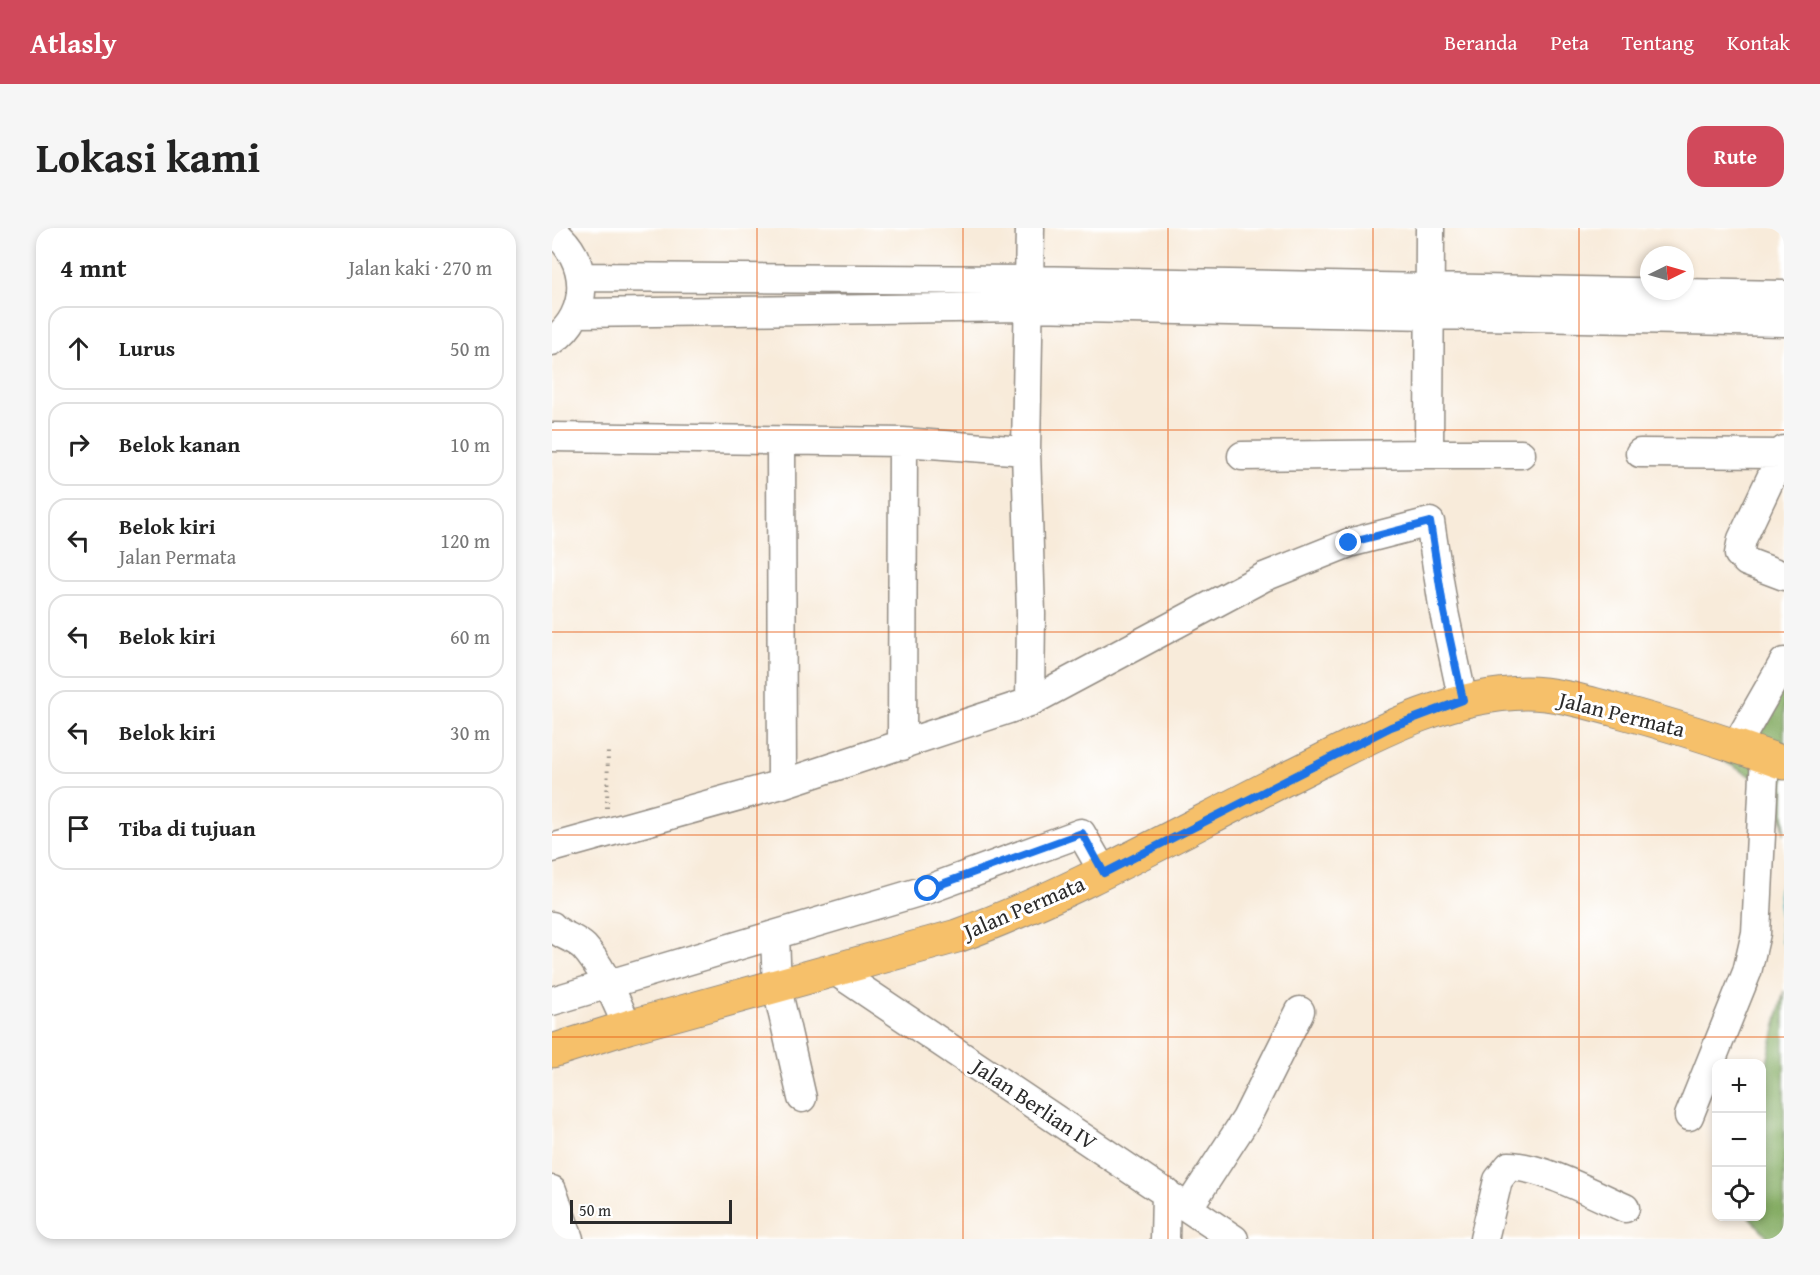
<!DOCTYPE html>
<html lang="id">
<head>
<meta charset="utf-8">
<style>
  :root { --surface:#fff; --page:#f6f6f6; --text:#222; --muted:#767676; --line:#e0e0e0; --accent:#d1495b }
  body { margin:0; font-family:"Gentium Book Plus",serif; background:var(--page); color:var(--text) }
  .controls { position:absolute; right:18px; bottom:18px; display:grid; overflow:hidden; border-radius:12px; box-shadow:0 3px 9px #0003 }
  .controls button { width:54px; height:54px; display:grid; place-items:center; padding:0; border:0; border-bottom:2px solid var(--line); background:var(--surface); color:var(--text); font:30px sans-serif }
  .compass { position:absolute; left:1088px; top:18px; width:54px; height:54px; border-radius:50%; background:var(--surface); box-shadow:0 3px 9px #0003; rotate:85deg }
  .scale { position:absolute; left:18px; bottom:15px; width:162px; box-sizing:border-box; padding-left:6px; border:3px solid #2b2b2b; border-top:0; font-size:16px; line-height:21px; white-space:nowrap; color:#2b2b2b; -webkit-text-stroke:4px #fff; paint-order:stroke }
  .stop { position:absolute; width:18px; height:18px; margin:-14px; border:4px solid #1a73e8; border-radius:50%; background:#fff }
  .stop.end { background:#1a73e8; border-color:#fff; box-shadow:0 2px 6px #0008 }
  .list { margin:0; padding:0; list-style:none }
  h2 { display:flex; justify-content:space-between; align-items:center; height:78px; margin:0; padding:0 24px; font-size:26px }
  h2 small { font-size:20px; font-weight:400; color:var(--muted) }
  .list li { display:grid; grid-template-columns:39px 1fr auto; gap:18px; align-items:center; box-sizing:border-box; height:84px; margin:0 12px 12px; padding:0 12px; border:2px solid var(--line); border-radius:18px }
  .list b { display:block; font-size:22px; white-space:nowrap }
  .list p { margin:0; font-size:20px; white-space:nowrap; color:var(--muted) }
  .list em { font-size:20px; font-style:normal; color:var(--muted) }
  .icon { flex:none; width:33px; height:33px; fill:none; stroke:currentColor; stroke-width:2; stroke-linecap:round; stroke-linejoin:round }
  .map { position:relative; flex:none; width:1232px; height:1011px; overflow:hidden; border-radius:18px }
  header { display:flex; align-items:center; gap:36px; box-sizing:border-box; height:84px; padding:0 30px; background:var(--accent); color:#fff }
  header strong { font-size:28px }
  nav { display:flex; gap:33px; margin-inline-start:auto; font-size:21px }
  .intro { display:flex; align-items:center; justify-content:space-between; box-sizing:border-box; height:144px; padding:0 36px }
  h1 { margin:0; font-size:42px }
  .button { padding:15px 27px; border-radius:18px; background:var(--accent); color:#fff; font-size:21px; font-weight:700 }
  main { display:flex; gap:36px; padding:0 36px }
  aside { flex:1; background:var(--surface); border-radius:18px; box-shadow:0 3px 9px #0003 }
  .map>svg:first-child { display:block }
  .forest { fill:#82aa60; stroke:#566a46; stroke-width:1.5 }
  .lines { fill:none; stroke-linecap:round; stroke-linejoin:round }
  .stream { stroke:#50bccb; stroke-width:7 }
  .minor-casing { stroke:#928b82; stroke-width:31 }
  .major-casing { stroke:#928b82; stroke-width:35 }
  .path { stroke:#928b82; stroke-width:4; stroke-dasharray:1.5 4.5; stroke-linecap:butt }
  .minor { stroke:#fff; stroke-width:28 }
  .major { stroke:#f6c06b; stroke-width:33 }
  .route { stroke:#1a73e8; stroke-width:8 }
  .grid { fill:none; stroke:#e8590c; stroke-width:1.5; stroke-opacity:0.55 }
  .labels { text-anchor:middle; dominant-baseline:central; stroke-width:6; stroke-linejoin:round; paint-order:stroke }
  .street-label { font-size:22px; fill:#2b2b2b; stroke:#fff }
</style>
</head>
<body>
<header>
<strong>Atlasly</strong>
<nav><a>Beranda</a><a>Peta</a><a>Tentang</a><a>Kontak</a></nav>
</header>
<div class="intro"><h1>Lokasi kami</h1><a class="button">Rute</a></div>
<main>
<aside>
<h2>4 mnt<small>Jalan kaki · 270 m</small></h2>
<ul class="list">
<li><svg class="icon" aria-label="ahead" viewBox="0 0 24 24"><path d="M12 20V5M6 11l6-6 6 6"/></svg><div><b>Lurus</b></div><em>50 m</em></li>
<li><svg class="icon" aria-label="right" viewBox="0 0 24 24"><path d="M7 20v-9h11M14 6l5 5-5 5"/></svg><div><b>Belok kanan</b></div><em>10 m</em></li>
<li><svg class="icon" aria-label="left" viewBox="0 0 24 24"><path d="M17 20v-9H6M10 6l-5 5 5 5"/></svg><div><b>Belok kiri</b><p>Jalan Permata</p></div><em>120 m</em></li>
<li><svg class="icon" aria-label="left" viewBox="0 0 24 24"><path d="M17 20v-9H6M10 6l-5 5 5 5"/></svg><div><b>Belok kiri</b></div><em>60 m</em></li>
<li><svg class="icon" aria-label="left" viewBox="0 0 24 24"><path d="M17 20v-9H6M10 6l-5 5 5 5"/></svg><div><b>Belok kiri</b></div><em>30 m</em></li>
<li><svg class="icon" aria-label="arrive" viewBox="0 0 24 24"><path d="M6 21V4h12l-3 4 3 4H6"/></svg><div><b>Tiba di tujuan</b></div></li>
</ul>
</aside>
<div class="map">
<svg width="1232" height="1011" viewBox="0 0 1232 1011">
  <rect width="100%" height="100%" fill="#fff"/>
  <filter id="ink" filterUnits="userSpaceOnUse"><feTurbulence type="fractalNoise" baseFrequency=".0167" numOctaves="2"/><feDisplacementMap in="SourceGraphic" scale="12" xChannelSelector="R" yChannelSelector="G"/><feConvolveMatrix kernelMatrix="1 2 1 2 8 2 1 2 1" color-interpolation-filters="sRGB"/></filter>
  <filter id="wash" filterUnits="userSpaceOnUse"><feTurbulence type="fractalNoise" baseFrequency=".008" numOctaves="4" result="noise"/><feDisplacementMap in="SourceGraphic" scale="24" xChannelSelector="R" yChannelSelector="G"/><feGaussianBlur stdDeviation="1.35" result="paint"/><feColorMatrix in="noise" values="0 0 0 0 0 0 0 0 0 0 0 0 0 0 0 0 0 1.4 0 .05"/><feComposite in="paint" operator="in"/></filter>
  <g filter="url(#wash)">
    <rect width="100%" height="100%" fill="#f8ebda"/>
    <!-- forest -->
    <path class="forest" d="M1232,434V606L1226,563L1173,534Z
      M1232,763V1011H1218L1197,989L1210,988V856Z"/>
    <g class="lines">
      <!-- stream -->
      <path class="stream" d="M1232,655L1229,662L1232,713"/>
    </g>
  </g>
  <g filter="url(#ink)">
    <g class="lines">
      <defs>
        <path id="minor" d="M0,3C38,30 40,86 0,113
          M30,49L478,52L1232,67
          M25,85L476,79L1232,94
          M0,209L351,214L474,223
          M229,214L230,556
          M1232,222L1190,311L1187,326L1195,334L1232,348
          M1088,225L1230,226
          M877,226H969
          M690,228L877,226L878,0
          M478,474L479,386L474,223L478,0
          M350,518L351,214
          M1184,518L1232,434
          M0,620L230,556L478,474L712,349L797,315L878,294L892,384L911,473
          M0,698C9,708 23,710 32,719C52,741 63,772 76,799
          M223,707L225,760L250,870
          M283,743L682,1011
          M0,773L377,661L529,605L552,645
          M1137,888L1195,744L1204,705L1213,528
          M0,962L17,1011
          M636,980L694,891L748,783
          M613,1011L614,964
          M932,1011L946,952L957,938C992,939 1041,966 1073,980"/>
        <path id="major" d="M0,823L76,799L405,708C522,665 629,603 741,547C814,511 890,466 974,465C1004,465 1034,474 1063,482C1120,497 1176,515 1232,535"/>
      </defs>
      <!-- minor casing -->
      <use href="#minor" class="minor-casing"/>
      <!-- major casing -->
      <use href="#major" class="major-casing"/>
      <!-- path -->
      <path class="path" d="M55,580L56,521"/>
      <!-- minor -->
      <use href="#minor" class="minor"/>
      <!-- major -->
      <use href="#major" class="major"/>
    </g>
  </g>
  <g class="lines" filter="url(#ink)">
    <!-- route -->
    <path class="route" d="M376,661L530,605L552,645L839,499L911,472L892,384L878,294L797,315"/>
  </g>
  <!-- grid -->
  <path class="grid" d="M205,0V1011M411,0V1011M616,0V1011M821,0V1011M1027,0V1011M0,202H1232M0,404H1232M0,607H1232M0,809H1232"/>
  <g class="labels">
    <!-- street labels -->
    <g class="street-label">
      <text transform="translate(1070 486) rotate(14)">Jalan Permata</text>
      <text transform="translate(472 679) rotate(-23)">Jalan Permata</text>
      <text transform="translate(483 876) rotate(34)">Jalan Berlian IV</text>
    </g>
  </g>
</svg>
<div class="controls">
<button>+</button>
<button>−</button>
<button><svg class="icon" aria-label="locate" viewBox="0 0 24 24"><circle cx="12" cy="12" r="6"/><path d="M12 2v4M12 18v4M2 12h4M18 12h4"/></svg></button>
</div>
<svg class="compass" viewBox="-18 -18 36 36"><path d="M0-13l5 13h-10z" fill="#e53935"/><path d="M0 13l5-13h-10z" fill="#767676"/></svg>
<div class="scale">50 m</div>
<div class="stop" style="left:376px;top:661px"></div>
<div class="stop end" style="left:797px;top:315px"></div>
</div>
</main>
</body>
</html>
